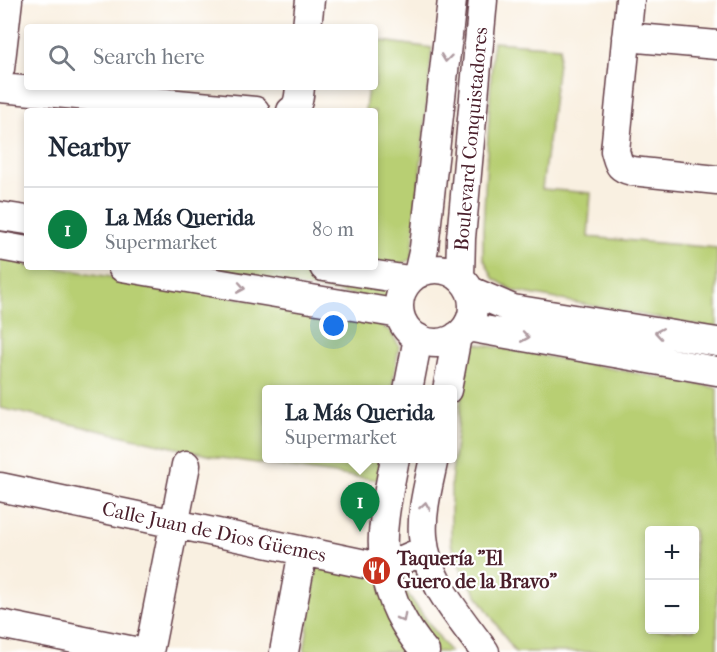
<!DOCTYPE html>
<html lang="en">
<head>
<meta charset="utf-8">
<style>
  :root { --surface:#fff; --page:#f6f6f7; --text:#1f2937; --muted:#747a83; --line:#e0e1e3; --accent:#0b8043 }
  body { margin:0; font-family:"IM FELL French Canon",serif; background:var(--page); color:var(--text) }
  .controls { position:absolute; right:18px; bottom:18px; display:grid; overflow:hidden; border-radius:6px; box-shadow:0 3px 9px #0003 }
  .controls button { width:54px; height:54px; display:grid; place-items:center; padding:0; border:0; border-bottom:2px solid var(--line); background:var(--surface); color:var(--text); font:30px sans-serif }
  .you { position:absolute; left:334px; top:326px; width:21px; height:21px; margin:-15px; border:4px solid #fff; border-radius:50%; background:#1a73e8; box-shadow:0 0 0 9px #1a73e833 }
  .badge { display:grid; place-items:center; width:39px; height:39px; border-radius:50%; background:var(--accent); color:#fff; font-size:20px; font-weight:700 }
  .pin { position:absolute; translate:-50% -50px; filter:drop-shadow(0 2px 3px #0008) }
  .pin::after { content:''; position:absolute; top:32px; width:21px; height:18px; background:inherit; clip-path:polygon(0 0,100% 0,50% 100%) }
  .popup { position:absolute; left:262px; top:385px; width:195px; height:78px; box-sizing:border-box; display:grid; place-content:center; border-radius:6px; background:var(--surface); filter:drop-shadow(0 2px 4px #0005); font-size:20px; white-space:nowrap; color:var(--muted) }
  .popup b { font-size:22px; color:var(--text) }
  .popup::after { content:''; position:absolute; left:50%; top:100%; margin-left:-12px; border:12px solid transparent; border-top-color:var(--surface) }
  .list { margin:0; padding:0; list-style:none }
  h2 { display:flex; justify-content:space-between; align-items:center; height:78px; margin:0; padding:0 24px; font-size:26px }
  h2 small { font-size:20px; font-weight:400; color:var(--muted) }
  .list li { display:grid; grid-template-columns:39px 1fr auto; gap:18px; align-items:center; box-sizing:border-box; height:84px; padding:0 24px; border-top:2px solid var(--line) }
  .list b { display:block; font-size:22px; white-space:nowrap }
  .list p { margin:0; font-size:20px; white-space:nowrap; color:var(--muted) }
  .list em { font-size:20px; font-style:normal; color:var(--muted) }
  .icon { flex:none; width:33px; height:33px; fill:none; stroke:currentColor; stroke-width:2; stroke-linecap:round; stroke-linejoin:round }
  .map { position:relative; flex:none; width:717px; height:652px; overflow:hidden }
  .search { position:absolute; background:var(--surface); box-shadow:0 3px 9px #0003; left:24px; top:24px; width:354px; height:66px; display:flex; align-items:center; gap:15px; box-sizing:border-box; padding:0 21px; border-radius:6px; color:var(--muted); font-size:22px }
  .panel { position:absolute; background:var(--surface); box-shadow:0 3px 9px #0003; left:24px; top:108px; width:354px; height:162px; border-radius:6px }
  .map>svg:first-child { display:block }
  .green { fill:#b8cf73; stroke:#81774f; stroke-width:1.5; fill-rule:evenodd }
  .lines { fill:none; stroke-linecap:round; stroke-linejoin:round }
  .minor-casing { stroke:#643e46; stroke-width:31 }
  .minor { stroke:#fff; stroke-width:28 }
  .oneway { stroke:#ae9aa0 }
  .labels { text-anchor:middle; dominant-baseline:central; stroke-width:4.5; stroke-linejoin:round; paint-order:stroke }
  .street-label { font-size:20px; fill:#4a1f2b; stroke:#fff }
  .poi-label { font-size:20px; font-weight:bold; fill:#4a1f2b; stroke:#fff; text-anchor:start }
</style>
</head>
<body>
<div class="map">
<svg width="717" height="652" viewBox="0 0 717 652">
  <rect width="100%" height="100%" fill="#fff"/>
  <filter id="ink" filterUnits="userSpaceOnUse"><feTurbulence type="fractalNoise" baseFrequency=".0167" numOctaves="2"/><feDisplacementMap in="SourceGraphic" scale="12" xChannelSelector="R" yChannelSelector="G"/><feConvolveMatrix kernelMatrix="1 2 1 2 8 2 1 2 1" color-interpolation-filters="sRGB"/></filter>
  <filter id="wash" filterUnits="userSpaceOnUse"><feTurbulence type="fractalNoise" baseFrequency=".008" numOctaves="4" result="noise"/><feDisplacementMap in="SourceGraphic" scale="24" xChannelSelector="R" yChannelSelector="G"/><feGaussianBlur stdDeviation="1.35" result="paint"/><feColorMatrix in="noise" values="0 0 0 0 0 0 0 0 0 0 0 0 0 0 0 0 0 1.4 0 .05"/><feComposite in="paint" operator="in"/></filter>
  <g filter="url(#wash)">
    <rect width="100%" height="100%" fill="#f9f0e1"/>
    <!-- green -->
    <path class="green" d="M375,40L432,48L412,258C402,267 388,267 375,265V111H365L368,87H375Z
      M493,42L560,47L542,189L591,193L588,237L717,248V329L514,291L493,278L483,257V228Z
      M0,258L27,263V267H52L374,321L390,331L399,346L392,389L267,390V458L381,459L378,480L221,458L0,408Z
      M179,267H266L391,288L393,295L390,301Z
      M468,342L717,388V652H515L463,574L451,543V482ZM650,530H694V630H650Z
      M318,559L396,578L450,652H304Z"/>
  </g>
  <g filter="url(#ink)">
    <g class="lines">
      <defs>
        <path id="minor" d="M630,0L615,151C619,164 618,168 632,171L717,180
          M307,27L310,0
          M626,37L717,45
          M0,69L8,0
          M0,88L255,111
          M291,111C299,106 299,96 300,87
          M0,216L27,220
          M0,246L27,251
          M122,267L400,314
          M324,267L409,280
          M399 306a37 37 0 1 1 74 0a37 37 0 1 1-74 0Z
          M418,274L424,248L452,0
          M460,277L461,238L483,0
          M471,291L513,309L717,342
          M467,327L717,371
          M408,390L418,338
          M447,390L457,336
          M395,458C391,480 386,501 384,523C380,553 386,586 399,613C406,627 415,640 425,652
          M434,458C429,483 421,510 423,536C426,581 460,617 485,652
          M0,487L384,568L425,550
          M0,624L139,652
          M149,652L186,465
          M284,652L303,551"/>
      </defs>
      <!-- minor casing -->
      <use href="#minor" class="minor-casing"/>
      <!-- minor -->
      <use href="#minor" class="minor"/>
    </g>
    <!-- one-way arrows -->
    <defs><path id="oneway-chevron" d="M-2-3.5L2.5 0L-2 3.5" fill="none" stroke-width="1.6" stroke-linecap="round" stroke-linejoin="round" transform="scale(1.5)"/></defs>
    <g class="oneway">
      <use href="#oneway-chevron" transform="translate(446 58) rotate(97)"/>
      <use href="#oneway-chevron" transform="translate(241 288) rotate(10)"/>
      <use href="#oneway-chevron" transform="translate(659 333) rotate(-171)"/>
      <use href="#oneway-chevron" transform="translate(525 337) rotate(10)"/>
      <use href="#oneway-chevron" transform="translate(425 506) rotate(-81)"/>
      <use href="#oneway-chevron" transform="translate(402 618) rotate(62)"/>
    </g>
  </g>
  <!-- icons -->
  <defs>
    <symbol id="restaurant-disc" viewBox="-11 -11 22 22"><circle r="9.5" fill="#c8321e" stroke="#fff"/><path d="M-5-6h1v4h1v-4h1v4h1v-4h1v5L-1.5 .5V6h-2V.5L-5-1ZM5-6V6H3V1.5H1.5Q1.5-4 5-6Z" fill="#fff"/></symbol>
  </defs>
  <g fill-rule="evenodd">
    <use href="#restaurant-disc" x="360" y="554" width="33" height="33"/>
  </g>
  <g class="labels">
    <!-- street labels -->
    <g class="street-label">
      <text transform="translate(471 139) rotate(-85)">Boulevard Conquistadores</text>
      <text transform="translate(214 532) rotate(12)">Calle Juan de Dios Güemes</text>
    </g>
    <!-- poi labels -->
    <g class="poi-label">
      <text x="397" y="558">Taquería "El<tspan x="397" dy="23">Guero de la Bravo"</tspan></text>
    </g>
  </g>
</svg>
<div class="controls">
<button>+</button>
<button>−</button>
</div>
<div class="you"></div>
<div class="pin badge" style="left:360px;top:532px">1</div>
<div class="popup"><b>La Más Querida</b>Supermarket</div>
<div class="search"><svg class="icon" aria-label="search" viewBox="0 0 24 24"><circle cx="10" cy="10" r="6"/><path d="M15 15l6 6"/></svg>Search here</div>
<section class="panel">
<h2>Nearby<small></small></h2>
<ul class="list">
<li><span class="badge">1</span><div><b>La Más Querida</b><p>Supermarket</p></div><em>80 m</em></li>
</ul>
</section>
</div>
</body>
</html>
